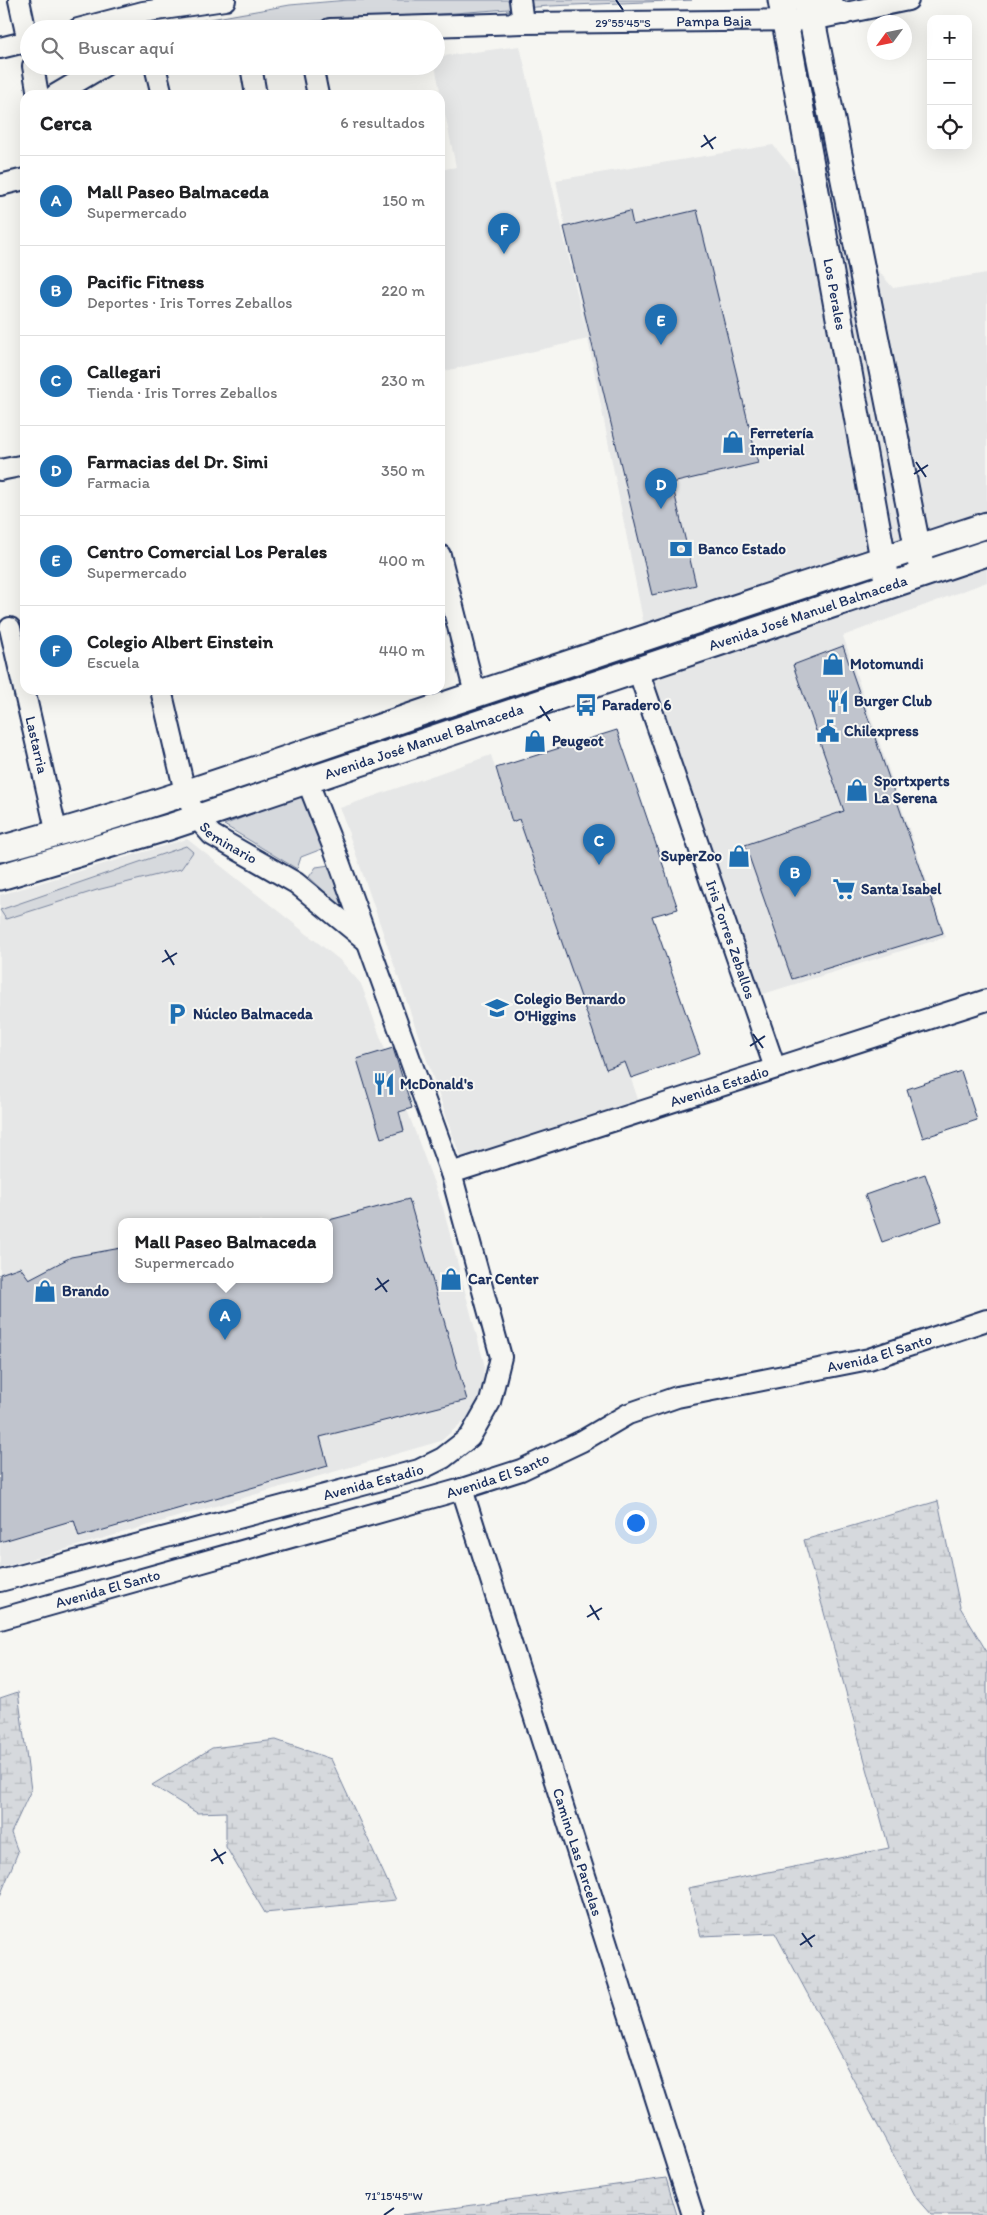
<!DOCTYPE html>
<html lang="es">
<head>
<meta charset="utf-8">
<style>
  :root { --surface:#fff; --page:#f2f2f2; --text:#202124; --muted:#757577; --line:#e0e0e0; --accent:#1f6fb2 }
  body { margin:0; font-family:Itim,sans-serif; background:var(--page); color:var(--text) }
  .controls { position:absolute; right:15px; top:15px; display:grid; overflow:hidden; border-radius:10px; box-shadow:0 5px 20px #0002 }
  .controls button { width:45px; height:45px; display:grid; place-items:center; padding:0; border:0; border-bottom:1px solid var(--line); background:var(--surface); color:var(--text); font:25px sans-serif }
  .compass { position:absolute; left:867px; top:15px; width:45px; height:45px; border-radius:50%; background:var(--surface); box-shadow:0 5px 20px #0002; rotate:237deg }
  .you { position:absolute; left:635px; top:1522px; width:18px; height:18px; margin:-12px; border:4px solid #fff; border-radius:50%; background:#1a73e8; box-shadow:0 0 0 8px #1a73e833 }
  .badge { display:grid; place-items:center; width:32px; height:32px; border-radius:50%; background:var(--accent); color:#fff; font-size:16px; font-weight:700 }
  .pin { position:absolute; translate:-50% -41px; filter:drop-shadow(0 1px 2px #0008) }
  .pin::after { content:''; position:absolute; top:26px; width:18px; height:15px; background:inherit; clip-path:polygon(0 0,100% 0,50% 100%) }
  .popup { position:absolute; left:118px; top:1218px; width:215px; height:65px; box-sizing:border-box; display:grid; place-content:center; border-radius:10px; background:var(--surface); filter:drop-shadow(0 1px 4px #0005); font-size:16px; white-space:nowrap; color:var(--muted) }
  .popup b { font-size:19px; color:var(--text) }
  .popup::after { content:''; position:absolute; left:50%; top:100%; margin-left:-10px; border:10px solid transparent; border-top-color:var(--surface) }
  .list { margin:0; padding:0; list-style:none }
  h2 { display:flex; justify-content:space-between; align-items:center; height:65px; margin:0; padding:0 20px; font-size:21px }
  h2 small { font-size:16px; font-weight:400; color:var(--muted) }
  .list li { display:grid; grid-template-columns:32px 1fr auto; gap:15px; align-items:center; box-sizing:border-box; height:90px; padding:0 20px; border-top:1px solid var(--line) }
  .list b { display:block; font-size:19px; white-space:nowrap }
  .list p { margin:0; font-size:16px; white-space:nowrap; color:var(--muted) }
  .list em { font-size:16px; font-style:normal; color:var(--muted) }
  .icon { flex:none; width:28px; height:28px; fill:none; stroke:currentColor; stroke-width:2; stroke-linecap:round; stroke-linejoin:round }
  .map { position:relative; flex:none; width:987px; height:2215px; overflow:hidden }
  .search { position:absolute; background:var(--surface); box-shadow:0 5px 20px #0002; left:20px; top:20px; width:425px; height:55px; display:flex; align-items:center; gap:12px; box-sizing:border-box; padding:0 18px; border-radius:28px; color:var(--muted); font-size:19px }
  .panel { position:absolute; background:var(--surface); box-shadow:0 5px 20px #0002; left:20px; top:90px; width:425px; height:605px; border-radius:15px }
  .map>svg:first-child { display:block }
  .built { fill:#e6e7e7; fill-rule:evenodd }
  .green { fill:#d6d9dd; stroke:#78849e }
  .wetland { fill:url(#wetland-marsh); stroke:#78849e }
  .building { fill:#c0c4cd; stroke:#1b2f5e }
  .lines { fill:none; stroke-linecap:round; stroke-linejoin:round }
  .minor-casing { stroke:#1b2f5e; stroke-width:24 }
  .major-casing { stroke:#1b2f5e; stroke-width:29 }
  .minor { stroke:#f6f6f2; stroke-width:20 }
  .major { stroke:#f6f6f2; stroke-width:25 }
  .ticks { fill:none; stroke:#1b2f5e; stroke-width:2 }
  .labels { text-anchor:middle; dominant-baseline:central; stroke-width:4; stroke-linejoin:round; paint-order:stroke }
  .street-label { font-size:15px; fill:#1b2f5e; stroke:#f6f6f2 }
  .poi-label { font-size:15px; font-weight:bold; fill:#1b2f5e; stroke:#f6f6f2; text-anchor:start }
  .ticks-label { font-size:12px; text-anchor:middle; fill:#1b2f5e; stroke:#f6f6f2; stroke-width:4; stroke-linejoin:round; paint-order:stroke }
</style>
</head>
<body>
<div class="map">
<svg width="987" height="2215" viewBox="0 0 987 2215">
  <defs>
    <pattern id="wetland-marsh" width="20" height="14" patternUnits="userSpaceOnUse" patternTransform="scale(1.25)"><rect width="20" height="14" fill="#d6d9dd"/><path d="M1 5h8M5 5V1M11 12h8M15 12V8" fill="none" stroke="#b7bbc0"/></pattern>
  </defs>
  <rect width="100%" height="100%" fill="#f6f6f2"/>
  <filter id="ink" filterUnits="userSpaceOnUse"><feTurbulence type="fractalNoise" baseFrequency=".02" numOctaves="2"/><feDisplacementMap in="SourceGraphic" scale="10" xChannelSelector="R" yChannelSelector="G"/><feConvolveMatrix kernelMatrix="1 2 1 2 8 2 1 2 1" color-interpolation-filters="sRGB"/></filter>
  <g filter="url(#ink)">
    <!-- built -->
    <path class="built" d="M520,46L586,332L556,180L773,145L893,288L987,273V582L843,636L946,937L760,995L658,697L588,339L440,372V170L456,167L435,66L436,57Z
      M491,755L512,822L519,819L606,1069L625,1062L638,1099L462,1162L340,808Z
      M187,839L341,961L361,984L443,1208L484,1363L483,1392L467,1418L441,1441L0,1568V895ZM121,1221H329V1279H121Z"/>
    <!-- green -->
    <path class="green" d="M348,0H692L550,6L372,19L246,24L213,29H154L290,5Z
      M304,793L327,847L301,857L297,869L224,825Z
      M186,846L193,852L181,869L97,890L6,919L0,910Z
      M330,865L356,921L309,877L316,867Z"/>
    <!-- wetland -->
    <path class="wetland" d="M938,1501L960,1607L987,1652V2215H931L917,2199L775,1933L701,1936L688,1888L889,1848L804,1540Z
      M18,1692L31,1790L11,1833L18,1852L0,1896V1698Z
      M276,1740L331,1759L396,1900L265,1913L226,1847V1812L197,1813L152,1785L212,1748Z
      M666,2178L677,2215H402Z"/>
    <!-- building -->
    <path class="building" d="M697,210L758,463L672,483L696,585L652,595L564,227L630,211L633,225Z
      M843,646L943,933L792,979L745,845L844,811L793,665Z
      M617,730L678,909L652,916L700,1054L631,1078L625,1062L606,1069L519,819L512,822L496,768Z
      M393,1048L412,1108L399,1112L404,1131L381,1138L357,1059Z
      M961,1071L977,1120L923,1138L907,1089Z
      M925,1174L942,1221L882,1242L865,1195Z
      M409,1199L467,1400L320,1437L328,1466L79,1537L74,1520L0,1542V1274L20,1267L29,1279L71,1257L121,1248V1279H329V1220Z"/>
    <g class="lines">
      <defs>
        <g id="minor">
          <path d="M19,0L29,47"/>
          <path d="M520,0L523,23"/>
          <path d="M825,0L844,14"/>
          <path d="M78,29L143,12L225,0"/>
          <path id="s1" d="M330,29L523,23L812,20L908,0"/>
          <path d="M0,48L29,41"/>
          <path d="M33,66L38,95"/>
          <path d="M155,66L162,95"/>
          <path d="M251,66L256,95"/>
          <path d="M312,66L318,95"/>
          <path d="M55,95L104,66"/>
          <path d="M0,185L25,179"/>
          <path d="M0,470L25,465"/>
          <path d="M440,555L475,694"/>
          <path id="s2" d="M10,628L57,834"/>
          <path id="s3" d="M638,670L775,1068"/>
          <path id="s4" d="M161,690L185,792L196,817L212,835L296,883L368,942"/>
          <path id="s5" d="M451,1173L987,1000"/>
          <path id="s6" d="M462,1489L693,2215"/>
          <path id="s7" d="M0,1581L419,1470L443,1458L470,1437L490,1402L501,1357L451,1173L335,851L307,780"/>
          <path id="s8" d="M0,1619L462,1489L521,1470L582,1441L628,1414L677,1397L869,1359L987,1320"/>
        </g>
        <g id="major">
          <path id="s9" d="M781,0L886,575"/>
          <path d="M805,0L812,20L921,565"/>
          <path d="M0,849C151,808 299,754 447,704C626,643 807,584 987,525"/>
          <path id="s10" d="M0,877L169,827L987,553"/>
        </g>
      </defs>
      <!-- minor casing -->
      <use href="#minor" class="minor-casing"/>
      <!-- major casing -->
      <use href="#major" class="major-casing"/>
      <!-- minor -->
      <use href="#minor" class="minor"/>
      <!-- major -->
      <use href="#major" class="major"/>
    </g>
  </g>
  <!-- ticks -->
  <path class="ticks" d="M616,0L623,10M704,135L713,149M701,147L716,137M916,462L926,477M914,474L928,465M540,706L550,721M538,718L553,709M165,950L174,965M162,962L177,953M753,1034L763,1048M750,1046L765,1036M377,1278L387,1292M375,1290L389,1280M590,1605L599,1620M587,1617L602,1608M214,1849L223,1864M211,1861L226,1852M802,1933L812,1947M800,1945L815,1935M384,2215L394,2208"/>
  <!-- icons -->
  <defs>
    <symbol id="shop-bare" viewBox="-9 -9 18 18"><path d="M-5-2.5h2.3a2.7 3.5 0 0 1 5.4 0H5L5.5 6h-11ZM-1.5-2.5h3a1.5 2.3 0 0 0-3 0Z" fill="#1f6fb2" stroke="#f6f6f2" stroke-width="2.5" paint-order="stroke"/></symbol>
    <symbol id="bank-bare" viewBox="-9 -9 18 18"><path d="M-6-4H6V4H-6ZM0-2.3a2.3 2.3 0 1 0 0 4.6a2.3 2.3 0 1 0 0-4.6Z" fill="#1f6fb2" stroke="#f6f6f2" stroke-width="2.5" paint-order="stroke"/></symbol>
    <symbol id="restaurant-bare" viewBox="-9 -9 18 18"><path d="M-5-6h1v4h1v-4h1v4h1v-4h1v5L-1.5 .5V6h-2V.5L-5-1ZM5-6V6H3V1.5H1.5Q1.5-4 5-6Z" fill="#1f6fb2" stroke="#f6f6f2" stroke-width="2.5" paint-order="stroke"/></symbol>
    <symbol id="bus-bare" viewBox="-9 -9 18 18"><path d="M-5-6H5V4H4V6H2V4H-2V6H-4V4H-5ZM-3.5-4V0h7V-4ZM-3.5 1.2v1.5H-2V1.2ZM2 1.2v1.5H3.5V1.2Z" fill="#1f6fb2" stroke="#f6f6f2" stroke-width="2.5" paint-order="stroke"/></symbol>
    <symbol id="civic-bare" viewBox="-9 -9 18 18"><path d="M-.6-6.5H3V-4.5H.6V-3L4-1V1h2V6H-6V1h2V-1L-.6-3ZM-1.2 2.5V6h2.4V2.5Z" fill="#1f6fb2" stroke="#f6f6f2" stroke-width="2.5" paint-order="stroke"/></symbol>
    <symbol id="supermarket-bare" viewBox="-9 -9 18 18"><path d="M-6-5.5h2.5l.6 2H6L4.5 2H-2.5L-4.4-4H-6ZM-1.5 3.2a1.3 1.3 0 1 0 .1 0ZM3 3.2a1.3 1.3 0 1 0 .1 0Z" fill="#1f6fb2" stroke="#f6f6f2" stroke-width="2.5" paint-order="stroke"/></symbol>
    <symbol id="school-bare" viewBox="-9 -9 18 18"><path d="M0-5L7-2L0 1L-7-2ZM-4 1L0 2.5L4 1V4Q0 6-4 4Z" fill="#1f6fb2" stroke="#f6f6f2" stroke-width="2.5" paint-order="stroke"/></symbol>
    <symbol id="parking-bare" viewBox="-9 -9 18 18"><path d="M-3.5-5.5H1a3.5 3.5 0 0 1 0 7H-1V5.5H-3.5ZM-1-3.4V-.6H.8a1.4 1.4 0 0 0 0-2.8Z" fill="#1f6fb2" stroke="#f6f6f2" stroke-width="2.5" paint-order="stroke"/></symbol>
  </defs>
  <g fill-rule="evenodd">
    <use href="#shop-bare" x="717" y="426" width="32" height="32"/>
    <use href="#bank-bare" x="665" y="533" width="32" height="32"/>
    <use href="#shop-bare" x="817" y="648" width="32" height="32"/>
    <use href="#restaurant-bare" x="822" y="685" width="32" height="32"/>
    <use href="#bus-bare" x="570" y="689" width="32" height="32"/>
    <use href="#civic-bare" x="812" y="715" width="32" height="32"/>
    <use href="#shop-bare" x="519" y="725" width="32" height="32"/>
    <use href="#shop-bare" x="841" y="774" width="32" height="32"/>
    <use href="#shop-bare" x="723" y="840" width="32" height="32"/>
    <use href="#supermarket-bare" x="828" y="873" width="32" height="32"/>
    <use href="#school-bare" x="481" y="992" width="32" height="32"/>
    <use href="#parking-bare" x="161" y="998" width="32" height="32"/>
    <use href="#restaurant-bare" x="368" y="1068" width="32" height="32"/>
    <use href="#shop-bare" x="435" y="1263" width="32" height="32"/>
    <use href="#shop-bare" x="29" y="1275" width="32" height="32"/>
  </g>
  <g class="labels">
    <!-- street labels -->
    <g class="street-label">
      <text stroke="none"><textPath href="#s1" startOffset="384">Pampa Baja</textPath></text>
      <text stroke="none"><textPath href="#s9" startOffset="299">Los Perales</textPath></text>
      <text stroke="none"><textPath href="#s10" startOffset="850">Avenida José Manuel Balmaceda</textPath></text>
      <text stroke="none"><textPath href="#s10" startOffset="445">Avenida José Manuel Balmaceda</textPath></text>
      <text stroke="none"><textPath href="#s2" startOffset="120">Lastarria</textPath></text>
      <text stroke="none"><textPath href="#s4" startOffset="174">Seminario</textPath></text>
      <text stroke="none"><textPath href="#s3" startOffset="285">Iris Torres Zeballos</textPath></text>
      <text stroke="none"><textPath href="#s5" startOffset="282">Avenida Estadio</textPath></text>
      <text stroke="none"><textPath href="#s8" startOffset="922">Avenida El Santo</textPath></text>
      <text stroke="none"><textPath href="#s8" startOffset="518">Avenida El Santo</textPath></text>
      <text stroke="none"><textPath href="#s7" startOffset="386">Avenida Estadio</textPath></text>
      <text stroke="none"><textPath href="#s8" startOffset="112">Avenida El Santo</textPath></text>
      <text stroke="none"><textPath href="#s6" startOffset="381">Camino Las Parcelas</textPath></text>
    </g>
    <!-- poi labels -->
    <g class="poi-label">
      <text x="750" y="433">Ferretería<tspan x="750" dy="17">Imperial</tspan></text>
      <text x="698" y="549">Banco Estado</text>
      <text x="850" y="664">Motomundi</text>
      <text x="854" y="701">Burger Club</text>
      <text x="602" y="705">Paradero 6</text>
      <text x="844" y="731">Chilexpress</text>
      <text x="552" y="741">Peugeot</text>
      <text x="874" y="781">Sportxperts<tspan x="874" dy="17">La Serena</tspan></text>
      <text x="722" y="856" text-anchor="end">SuperZoo</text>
      <text x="861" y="889">Santa Isabel</text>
      <text x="514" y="999">Colegio Bernardo<tspan x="514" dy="17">O'Higgins</tspan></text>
      <text x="193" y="1014">Núcleo Balmaceda</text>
      <text x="400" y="1084">McDonald's</text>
      <text x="468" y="1279">Car Center</text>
      <text x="62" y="1291">Brando</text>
    </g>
  </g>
  <g class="ticks-label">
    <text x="623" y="27">29°55'45"S</text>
    <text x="394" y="2200">71°15'45"W</text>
  </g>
</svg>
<div class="controls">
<button>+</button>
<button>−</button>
<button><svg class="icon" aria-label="locate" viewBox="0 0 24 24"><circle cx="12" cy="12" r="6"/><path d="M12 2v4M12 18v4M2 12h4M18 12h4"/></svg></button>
</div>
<svg class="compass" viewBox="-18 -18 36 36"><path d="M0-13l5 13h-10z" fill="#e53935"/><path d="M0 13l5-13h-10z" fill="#757577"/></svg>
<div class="you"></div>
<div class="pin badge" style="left:225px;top:1340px">A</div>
<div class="popup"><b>Mall Paseo Balmaceda</b>Supermercado</div>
<div class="pin badge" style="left:795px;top:897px">B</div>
<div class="pin badge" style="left:599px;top:865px">C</div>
<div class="pin badge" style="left:661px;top:509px">D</div>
<div class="pin badge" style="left:661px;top:345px">E</div>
<div class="pin badge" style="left:504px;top:254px">F</div>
<div class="search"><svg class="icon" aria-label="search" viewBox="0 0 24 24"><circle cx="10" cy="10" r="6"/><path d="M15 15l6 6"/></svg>Buscar aquí</div>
<section class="panel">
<h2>Cerca<small>6 resultados</small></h2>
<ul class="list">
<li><span class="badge">A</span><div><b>Mall Paseo Balmaceda</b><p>Supermercado</p></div><em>150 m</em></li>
<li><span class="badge">B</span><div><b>Pacific Fitness</b><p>Deportes · Iris Torres Zeballos</p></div><em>220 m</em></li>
<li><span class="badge">C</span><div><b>Callegari</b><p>Tienda · Iris Torres Zeballos</p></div><em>230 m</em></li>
<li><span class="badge">D</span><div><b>Farmacias del Dr. Simi</b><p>Farmacia</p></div><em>350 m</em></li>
<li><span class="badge">E</span><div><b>Centro Comercial Los Perales</b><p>Supermercado</p></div><em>400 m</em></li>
<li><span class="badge">F</span><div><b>Colegio Albert Einstein</b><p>Escuela</p></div><em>440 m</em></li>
</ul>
</section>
</div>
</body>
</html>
